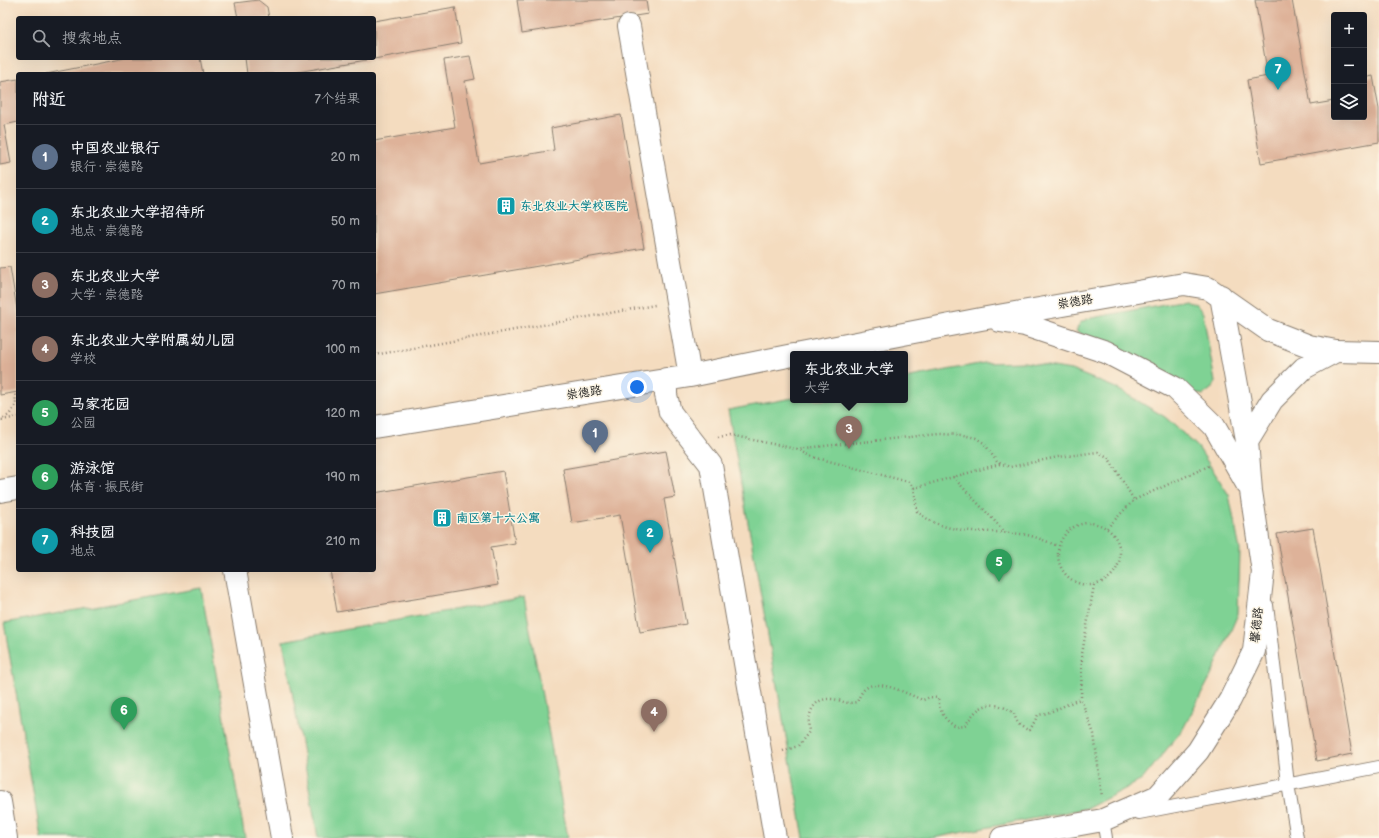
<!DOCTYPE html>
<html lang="zh">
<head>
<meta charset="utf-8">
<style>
  :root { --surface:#171b24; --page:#20242c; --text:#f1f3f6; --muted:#9ea1a6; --line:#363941; --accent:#8c9099 }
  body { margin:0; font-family:"Balsamiq Sans","LXGW WenKai TC",sans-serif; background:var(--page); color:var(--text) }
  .controls { position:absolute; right:12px; top:12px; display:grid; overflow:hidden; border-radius:4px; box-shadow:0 4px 16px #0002 }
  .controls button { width:36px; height:36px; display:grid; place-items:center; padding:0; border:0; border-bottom:1px solid var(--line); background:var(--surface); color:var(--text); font:20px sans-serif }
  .you { position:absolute; left:637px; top:387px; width:14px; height:14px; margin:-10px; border:3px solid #fff; border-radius:50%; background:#1a73e8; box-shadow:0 0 0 6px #1a73e833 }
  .badge { display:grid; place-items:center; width:26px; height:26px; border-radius:50%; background:var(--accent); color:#fff; font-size:13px; font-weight:700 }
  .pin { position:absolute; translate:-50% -33px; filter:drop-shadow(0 1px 2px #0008) }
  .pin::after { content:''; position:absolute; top:21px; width:14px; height:12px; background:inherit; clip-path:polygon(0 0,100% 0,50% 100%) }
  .popup { position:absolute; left:790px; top:351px; width:118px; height:52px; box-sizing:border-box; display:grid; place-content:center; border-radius:4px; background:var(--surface); filter:drop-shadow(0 1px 3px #0005); font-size:13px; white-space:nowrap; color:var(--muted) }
  .popup b { font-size:15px; color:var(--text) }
  .popup::after { content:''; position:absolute; left:50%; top:100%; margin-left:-8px; border:8px solid transparent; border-top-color:var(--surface) }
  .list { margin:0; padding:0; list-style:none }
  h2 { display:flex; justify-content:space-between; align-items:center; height:52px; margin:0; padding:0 16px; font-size:17px }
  h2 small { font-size:13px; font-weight:400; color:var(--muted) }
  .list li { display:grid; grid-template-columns:26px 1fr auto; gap:12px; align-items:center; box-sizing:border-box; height:64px; padding:0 16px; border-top:1px solid var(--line) }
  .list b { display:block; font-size:15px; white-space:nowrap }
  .list p { margin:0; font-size:13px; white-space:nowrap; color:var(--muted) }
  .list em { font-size:13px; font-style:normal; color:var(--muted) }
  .icon { flex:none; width:22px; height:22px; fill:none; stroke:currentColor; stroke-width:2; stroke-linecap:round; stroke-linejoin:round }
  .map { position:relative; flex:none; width:1379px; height:838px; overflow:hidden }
  .search { position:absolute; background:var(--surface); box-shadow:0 4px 16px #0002; left:16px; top:16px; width:360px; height:44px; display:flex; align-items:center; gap:10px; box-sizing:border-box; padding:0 14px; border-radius:4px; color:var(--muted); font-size:15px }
  .panel { position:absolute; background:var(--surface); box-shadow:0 4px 16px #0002; left:16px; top:72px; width:360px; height:500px; border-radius:4px }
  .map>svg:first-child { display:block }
  .green { fill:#7fd294; stroke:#4e7758 }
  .building { fill:#deb299 }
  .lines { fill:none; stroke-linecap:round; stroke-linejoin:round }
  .service-casing { stroke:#887c6e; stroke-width:14 }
  .minor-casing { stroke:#887c6e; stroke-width:24 }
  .tertiary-casing { stroke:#887c6e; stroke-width:24 }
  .path { stroke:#887c6e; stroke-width:2.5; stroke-dasharray:1 3; stroke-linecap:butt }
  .service { stroke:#fff; stroke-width:12 }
  .minor { stroke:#fff; stroke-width:22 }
  .tertiary { stroke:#fff; stroke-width:22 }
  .labels { text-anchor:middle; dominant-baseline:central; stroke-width:3; stroke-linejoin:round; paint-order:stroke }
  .culture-label { font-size:12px; font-weight:bold; fill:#0d838f; stroke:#fcf5e5; text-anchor:start }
  .street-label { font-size:12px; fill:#1c1c1c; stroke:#fcf5e5 }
</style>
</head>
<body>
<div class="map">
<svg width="1379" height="838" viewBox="0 0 1379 838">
  <rect width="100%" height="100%" fill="#fcf5e5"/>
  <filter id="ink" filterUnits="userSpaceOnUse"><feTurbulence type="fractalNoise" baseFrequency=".025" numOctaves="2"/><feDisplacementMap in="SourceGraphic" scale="8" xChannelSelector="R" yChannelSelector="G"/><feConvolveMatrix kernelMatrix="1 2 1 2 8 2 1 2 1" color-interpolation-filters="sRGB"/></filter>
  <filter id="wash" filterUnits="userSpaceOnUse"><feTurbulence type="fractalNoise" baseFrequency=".012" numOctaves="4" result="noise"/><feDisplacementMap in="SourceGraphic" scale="16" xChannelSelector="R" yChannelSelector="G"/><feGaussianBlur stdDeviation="0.9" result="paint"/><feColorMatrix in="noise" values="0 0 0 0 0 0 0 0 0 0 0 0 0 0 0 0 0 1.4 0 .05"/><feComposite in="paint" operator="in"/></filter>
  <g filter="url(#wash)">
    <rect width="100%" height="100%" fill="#f4dcbf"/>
    <!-- green -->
    <path class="green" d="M1185,300L1196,304L1203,313L1215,382L1211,389L1203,395L1191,392L1076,331L1080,323L1087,319Z
      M1024,362L1071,370L1116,388L1165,417L1198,447L1229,495L1240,550L1238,614L1211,676L1183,729L1142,780L1088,808L933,838H804L728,410L793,398V400H905V378L984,363Z
      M201,588L245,838H41L4,623Z
      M524,597L568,838H318L283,641Z"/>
    <g id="blocks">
      <!-- building -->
      <path class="building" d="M258,0L267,7L269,18H238L235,3Z
        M517,0H646L648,14L522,33Z
        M1255,0H1292L1311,105L1334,101V117H1364V78L1373,76L1379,109V142L1261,163L1247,80L1268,76Z
        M455,7L461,43L374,59V21Z
        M470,56L475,79L465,81L479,163L554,150L551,128L621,115L644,248L374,294V141L455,127L444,60Z
        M126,58H200L203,74H46Z
        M245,58H372V59L286,74H247Z
        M18,79V122L4,125L11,163L0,165V82Z
        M10,267L18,315V392L0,395V268Z
        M666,451L675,497L664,499L686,624L640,632L620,515L572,523L563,469Z
        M503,471L515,543L491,547L498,585L337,612L330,570H374V493Z
        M1313,528L1352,754L1317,761L1277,534Z"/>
    </g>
  </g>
  <g filter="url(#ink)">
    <use href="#blocks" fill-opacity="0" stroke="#887c6e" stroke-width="1"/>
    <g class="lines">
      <defs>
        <path id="service" d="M1267,605L1288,784L1297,838
          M1139,813L1379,767
          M1106,838L1103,820L1107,819"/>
        <path id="minor" d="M629,26L690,376
          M1221,296L1247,441
          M1000,321L1025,325L1106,352L1175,388L1214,426L1247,484
          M800,354L981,319L1184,284L1208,288L1268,330L1309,346L1336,351
          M666,379V395L670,412L711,465L775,838
          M374,427L690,376L793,355
          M0,491L18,488
          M235,570L282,838
          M0,802L6,838
          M1002,838L1103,820L1158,796L1198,751L1230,700L1254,651L1263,572L1251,491L1247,441L1272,400L1304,368L1336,351"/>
        <path id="tertiary" d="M1336,351L1379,352"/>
      </defs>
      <!-- service casing -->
      <use href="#service" class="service-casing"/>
      <!-- minor casing -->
      <use href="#minor" class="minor-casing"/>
      <!-- tertiary casing -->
      <use href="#tertiary" class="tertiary-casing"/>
      <!-- path -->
      <path class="path" d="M374,355L655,305
        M0,420L9,415L16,405L15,392
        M2,420L18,417
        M718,437L730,435L796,449L938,434L963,435L976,438L984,443L997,462L1010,467L1058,457L1098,452L1108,457L1134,500
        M797,449L813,457L909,482L914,488L917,511C945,537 984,529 1020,534C1033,535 1045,541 1058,546
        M953,477L1006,533
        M914,488L1000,464
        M1058 554a31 31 0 1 1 62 0a31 31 0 1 1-62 0Z
        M1107,528L1134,500L1211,465
        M1094,585L1082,654L1081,699L1094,734L1102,797
        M783,751L798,746L809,732C807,716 812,697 832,699C844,700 843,705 857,702C859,698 861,692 865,689C877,677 909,695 923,700L930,697L938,698C940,711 943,719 956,727L965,726C978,704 991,698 1014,713C1016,722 1020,728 1030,730L1038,715C1053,713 1067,703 1081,699"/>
      <!-- service -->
      <use href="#service" class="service"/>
      <!-- minor -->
      <use href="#minor" class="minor"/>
      <!-- tertiary -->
      <use href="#tertiary" class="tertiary"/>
    </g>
  </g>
  <!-- icons -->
  <defs>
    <symbol id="building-square" viewBox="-11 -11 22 22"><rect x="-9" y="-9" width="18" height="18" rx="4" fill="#0f9aa8" stroke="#fcf5e5"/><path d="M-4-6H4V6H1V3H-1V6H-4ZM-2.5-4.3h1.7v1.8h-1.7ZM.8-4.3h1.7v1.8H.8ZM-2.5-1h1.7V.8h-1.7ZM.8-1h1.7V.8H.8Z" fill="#fff"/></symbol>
  </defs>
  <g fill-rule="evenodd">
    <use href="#building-square" x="495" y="195" width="22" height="22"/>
    <use href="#building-square" x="431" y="507" width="22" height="22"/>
  </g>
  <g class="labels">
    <!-- culture labels -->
    <g class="culture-label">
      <text x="520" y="206">东北农业大学校医院</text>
      <text x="456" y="518">南区第十六公寓</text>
    </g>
    <!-- street labels -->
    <g class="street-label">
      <text transform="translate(1075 302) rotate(-10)">崇德路</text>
      <text transform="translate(584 393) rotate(-9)">崇德路</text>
      <text transform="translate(1257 625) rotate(-84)">馨德路</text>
    </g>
  </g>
</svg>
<div class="controls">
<button>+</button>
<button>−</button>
<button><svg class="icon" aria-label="layers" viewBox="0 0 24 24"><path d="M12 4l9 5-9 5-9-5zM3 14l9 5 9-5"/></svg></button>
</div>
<div class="you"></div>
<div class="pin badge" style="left:595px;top:453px;background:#5c6f8a">1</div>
<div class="pin badge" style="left:650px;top:553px;background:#0f9aa8">2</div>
<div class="pin badge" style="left:849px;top:449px;background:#8d6e63">3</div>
<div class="popup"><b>东北农业大学</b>大学</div>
<div class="pin badge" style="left:654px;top:732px;background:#8d6e63">4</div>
<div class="pin badge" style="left:999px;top:582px;background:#2e9e5b">5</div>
<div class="pin badge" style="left:124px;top:730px;background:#2e9e5b">6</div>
<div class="pin badge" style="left:1278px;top:90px;background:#0f9aa8">7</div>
<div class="search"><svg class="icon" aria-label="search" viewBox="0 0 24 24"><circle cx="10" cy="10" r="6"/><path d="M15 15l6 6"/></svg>搜索地点</div>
<section class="panel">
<h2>附近<small>7个结果</small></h2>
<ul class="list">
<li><span class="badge" style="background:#5c6f8a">1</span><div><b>中国农业银行</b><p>银行 · 崇德路</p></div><em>20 m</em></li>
<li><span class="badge" style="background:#0f9aa8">2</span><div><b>东北农业大学招待所</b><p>地点 · 崇德路</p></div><em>50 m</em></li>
<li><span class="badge" style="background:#8d6e63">3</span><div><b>东北农业大学</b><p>大学 · 崇德路</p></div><em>70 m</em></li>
<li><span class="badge" style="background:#8d6e63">4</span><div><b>东北农业大学附属幼儿园</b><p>学校</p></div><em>100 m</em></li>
<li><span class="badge" style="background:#2e9e5b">5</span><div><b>马家花园</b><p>公园</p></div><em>120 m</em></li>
<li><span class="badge" style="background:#2e9e5b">6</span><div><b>游泳馆</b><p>体育 · 振民街</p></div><em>190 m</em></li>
<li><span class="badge" style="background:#0f9aa8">7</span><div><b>科技园</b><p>地点</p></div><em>210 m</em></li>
</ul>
</section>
</div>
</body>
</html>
